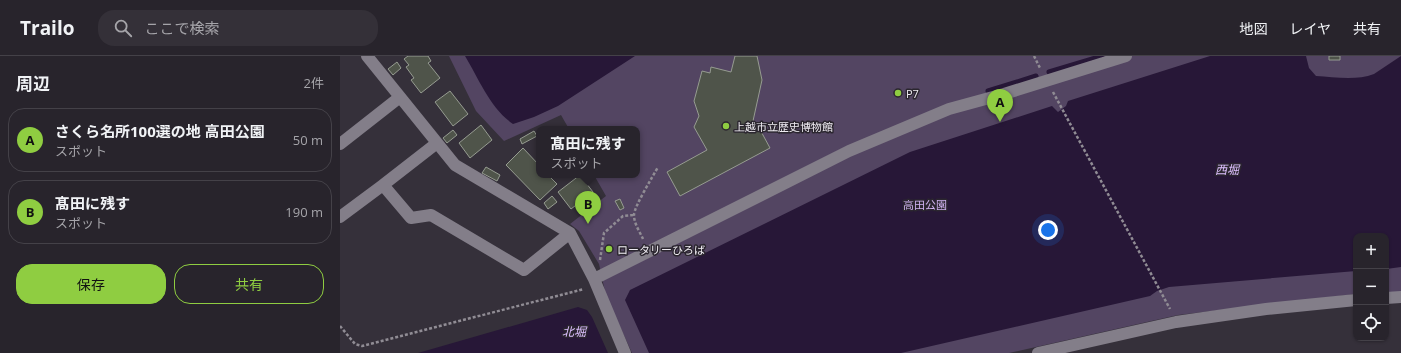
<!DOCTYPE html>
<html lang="ja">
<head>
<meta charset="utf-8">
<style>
  :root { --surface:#28242c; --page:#343038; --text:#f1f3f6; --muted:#a5a4a9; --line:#444148; --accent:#8fcd41 }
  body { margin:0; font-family:"Open Sans","Noto Sans JP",sans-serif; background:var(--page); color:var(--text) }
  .controls { position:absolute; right:12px; bottom:12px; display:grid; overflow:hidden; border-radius:8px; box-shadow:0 1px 3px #0004 }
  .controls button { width:36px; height:36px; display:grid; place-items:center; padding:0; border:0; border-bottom:1px solid var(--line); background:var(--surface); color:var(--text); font:20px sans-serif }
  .you { position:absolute; left:708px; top:174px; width:14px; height:14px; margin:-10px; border:3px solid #fff; border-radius:50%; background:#1a73e8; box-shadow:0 0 0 6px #1a73e833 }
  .badge { display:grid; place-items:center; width:26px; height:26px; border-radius:50%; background:var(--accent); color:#111; font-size:13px; font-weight:700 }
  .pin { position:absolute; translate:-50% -33px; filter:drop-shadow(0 1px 2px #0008) }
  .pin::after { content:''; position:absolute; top:21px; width:14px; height:12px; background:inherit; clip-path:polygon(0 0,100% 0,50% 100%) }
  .popup { position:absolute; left:196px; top:70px; width:104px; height:52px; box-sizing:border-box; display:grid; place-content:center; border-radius:8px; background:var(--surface); filter:drop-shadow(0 1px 3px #0005); font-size:13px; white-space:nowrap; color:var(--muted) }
  .popup b { font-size:15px; color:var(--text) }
  .popup::after { content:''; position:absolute; left:50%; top:100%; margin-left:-8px; border:8px solid transparent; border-top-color:var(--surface) }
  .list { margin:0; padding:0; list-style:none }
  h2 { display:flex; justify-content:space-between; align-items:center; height:52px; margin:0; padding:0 16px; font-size:17px }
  h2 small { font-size:13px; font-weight:400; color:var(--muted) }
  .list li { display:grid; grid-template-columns:26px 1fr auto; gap:12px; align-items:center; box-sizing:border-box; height:64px; margin:0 8px 8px; padding:0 8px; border:1px solid var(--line); border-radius:16px }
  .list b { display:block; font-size:15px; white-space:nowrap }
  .list p { margin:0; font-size:13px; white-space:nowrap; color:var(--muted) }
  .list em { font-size:13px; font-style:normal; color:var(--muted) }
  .actions { display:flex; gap:8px; padding:12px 16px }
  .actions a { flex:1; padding:9px 0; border:1px solid var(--accent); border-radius:16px; text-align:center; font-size:14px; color:var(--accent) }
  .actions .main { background:var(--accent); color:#111 }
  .icon { flex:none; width:22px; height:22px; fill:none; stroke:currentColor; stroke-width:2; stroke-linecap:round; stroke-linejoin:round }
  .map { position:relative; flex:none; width:1061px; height:297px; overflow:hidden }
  header { display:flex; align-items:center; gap:24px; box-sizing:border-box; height:56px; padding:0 20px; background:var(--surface); border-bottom:1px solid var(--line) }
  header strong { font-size:19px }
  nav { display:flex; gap:22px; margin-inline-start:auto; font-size:14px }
  .search { width:280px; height:36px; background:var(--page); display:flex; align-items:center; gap:10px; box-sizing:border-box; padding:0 14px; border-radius:16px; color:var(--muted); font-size:15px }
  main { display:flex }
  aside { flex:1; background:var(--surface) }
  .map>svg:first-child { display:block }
  .green { fill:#534562 }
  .water { fill:#271737 }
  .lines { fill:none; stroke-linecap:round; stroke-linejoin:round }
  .stream { stroke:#271737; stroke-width:5 }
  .building { fill:#4f544a; stroke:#969c91 }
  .path { stroke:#908c94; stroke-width:2.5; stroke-dasharray:3 2; stroke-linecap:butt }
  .street { stroke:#837e89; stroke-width:12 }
  .poi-dot { fill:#8fcd41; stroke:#2b262f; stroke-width:1.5 }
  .labels { text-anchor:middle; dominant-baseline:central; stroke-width:3; stroke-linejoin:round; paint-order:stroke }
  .poi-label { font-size:11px; fill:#efecf2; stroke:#2b262f; text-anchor:start }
  .park-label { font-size:11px; fill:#d0b2f1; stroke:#2b262f }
  .water-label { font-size:12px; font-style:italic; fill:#ddbfff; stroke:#2b262f }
</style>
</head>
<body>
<header>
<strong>Trailo</strong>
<div class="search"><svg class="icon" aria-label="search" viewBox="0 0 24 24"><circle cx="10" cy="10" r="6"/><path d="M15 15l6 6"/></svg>ここで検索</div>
<nav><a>地図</a><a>レイヤ</a><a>共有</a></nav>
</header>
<main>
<aside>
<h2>周辺<small>2件</small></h2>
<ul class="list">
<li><span class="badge">A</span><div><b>さくら名所100選の地 高田公園</b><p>スポット</p></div><em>50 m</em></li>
<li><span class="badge">B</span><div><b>髙田に残す</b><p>スポット</p></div><em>190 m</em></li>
</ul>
<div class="actions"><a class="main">保存</a><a>共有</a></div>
</aside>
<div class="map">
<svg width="1061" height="297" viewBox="0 0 1061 297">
  <rect width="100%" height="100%" fill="#35303a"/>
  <!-- green -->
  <path class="green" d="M109,0H1061V236L1046,237V180H1016V238L838,259L669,297H292L266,240L259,208L239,175L230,168L266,140L254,119H297V73H229L221,59L164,85L136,55Z"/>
  <!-- water -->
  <path class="water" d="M125,0H295L218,50L194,61L173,68C150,52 139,23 125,0Z
    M870,0H966L969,12L976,20C994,21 1016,25 1034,18L1061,0V211L1046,213V180H1016V215L829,231L817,235L810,240L561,297H309L285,244L290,234L570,96L712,50L718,56L726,50L728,45Z
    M238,251L247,254L252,261L268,297H78Z"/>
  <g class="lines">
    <!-- stream -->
    <path class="stream" d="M709,16L762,0
      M648,35L696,20"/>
  </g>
  <!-- building -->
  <path class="building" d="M68,0H88L91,5L88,7L100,22L81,37L71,24L74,22L66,11L69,9L64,3Z
    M395,0H417L422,24L413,65L417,68L430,92L340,140L327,116L367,94L354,71L359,60L354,45L362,15L370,17L371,11L391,16Z
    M989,0H1000V4H989Z
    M57,6L61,12L53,19L48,13Z
    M110,35L128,58L113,70L95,46Z
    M141,69L152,84L130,102L119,87Z
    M113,74L117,79L107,87L103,82Z
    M194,75L197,80L182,88L180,83Z
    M183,92L199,109V119H208L217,128L200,144L166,109Z
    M146,111L160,119L157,125L142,117Z
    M240,119L253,136L231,153L218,136Z
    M212,140L217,146L208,153L204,147Z
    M280,143L284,152L280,154L275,145Z"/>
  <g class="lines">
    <!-- path -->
    <path class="path" d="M694,0L700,12
      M713,36L830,253
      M303,183C300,176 294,168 294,159C294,151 313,120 318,111
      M260,204L264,177L283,160L294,159
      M0,270L15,288L22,290L244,233"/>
    <!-- street -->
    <path class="street" d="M27,0L115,109L230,177L254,223L285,297
      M97,87L43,129L71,162L91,159L184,214L230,177
      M0,88L60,41
      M0,161L43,129
      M254,223L509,95L609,53L664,38L786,0
      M1046,242L1061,241
      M698,297L836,266L926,253L1016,244"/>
  </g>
  <!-- markers -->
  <g class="poi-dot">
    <circle cx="558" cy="37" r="4"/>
    <circle cx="386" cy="70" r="4"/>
    <circle cx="269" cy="193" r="4"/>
  </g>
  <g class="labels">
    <!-- poi labels -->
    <g class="poi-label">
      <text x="566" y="37">P7</text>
      <text x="394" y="70">上越市立歴史博物館</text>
      <text x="277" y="193">ロータリーひろば</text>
    </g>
    <!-- park labels -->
    <g class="park-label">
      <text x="585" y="148">高田公園</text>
    </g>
    <!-- water labels -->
    <g class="water-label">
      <text x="887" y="113">西堀</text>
      <text x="234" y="275">北堀</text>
    </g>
  </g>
</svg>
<div class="controls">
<button>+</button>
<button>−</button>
<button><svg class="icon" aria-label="locate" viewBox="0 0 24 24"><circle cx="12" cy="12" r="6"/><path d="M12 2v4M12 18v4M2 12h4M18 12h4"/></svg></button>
</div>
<div class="you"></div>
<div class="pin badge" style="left:660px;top:66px">A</div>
<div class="pin badge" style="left:248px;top:168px">B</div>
<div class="popup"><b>髙田に残す</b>スポット</div>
</div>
</main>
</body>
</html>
